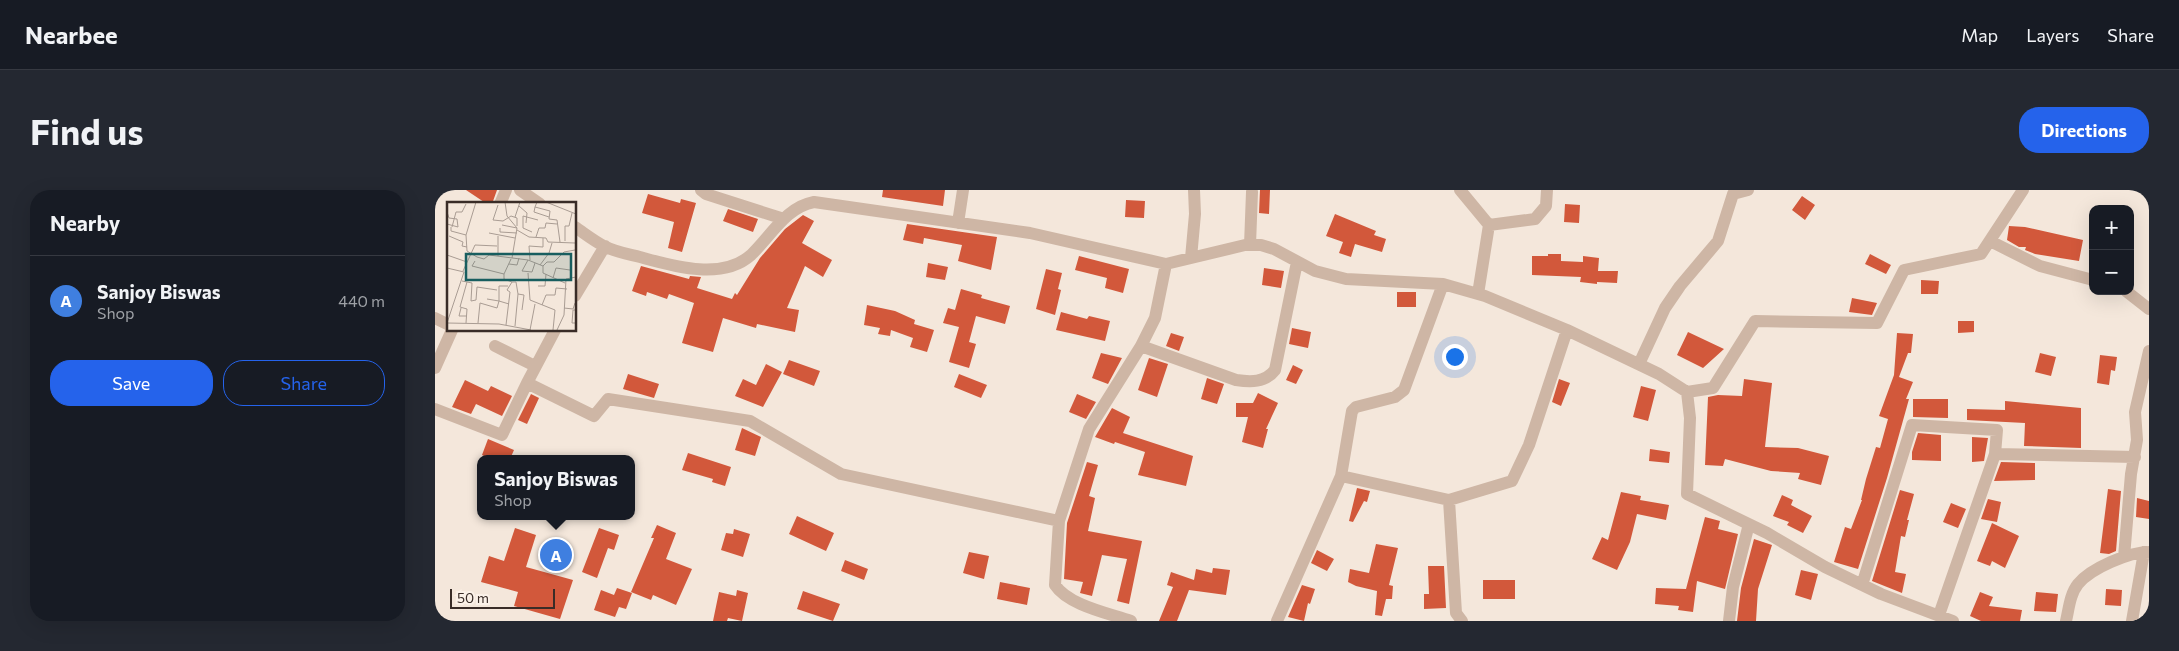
<!DOCTYPE html>
<html lang="en">
<head>
<meta charset="utf-8">
<style>
  :root { --surface:#171b24; --page:#242831; --text:#f1f3f6; --muted:#9ea1a6; --line:#363941; --accent:#2563eb }
  body { margin:0; font-family:Commissioner,sans-serif; background:var(--page); color:var(--text) }
  .controls { position:absolute; right:15px; top:15px; display:grid; overflow:hidden; border-radius:10px; box-shadow:0 5px 20px #0002 }
  .controls button { width:45px; height:45px; display:grid; place-items:center; padding:0; border:0; border-bottom:1px solid var(--line); background:var(--surface); color:var(--text); font:25px sans-serif }
  .scale { position:absolute; left:15px; bottom:12px; width:105px; box-sizing:border-box; padding-left:5px; border:2px solid #392c27; border-top:0; font-size:14px; line-height:18px; white-space:nowrap; color:#392c27; -webkit-text-stroke:4px #fbf1e8; paint-order:stroke }
  .you { position:absolute; left:1019px; top:166px; width:18px; height:18px; margin:-12px; border:4px solid #fff; border-radius:50%; background:#1a73e8; box-shadow:0 0 0 8px #1a73e833 }
  .badge { display:grid; place-items:center; width:32px; height:32px; border-radius:50%; background:var(--accent); color:#fff; font-size:16px; font-weight:700 }
  .pin { position:absolute; translate:-50% -50%; border:2px solid #fff; box-shadow:0 1px 5px #0006 }
  .popup { position:absolute; left:42px; top:265px; width:158px; height:65px; box-sizing:border-box; display:grid; place-content:center; border-radius:10px; background:var(--surface); filter:drop-shadow(0 1px 4px #0005); font-size:16px; white-space:nowrap; color:var(--muted) }
  .popup b { font-size:19px; color:var(--text) }
  .popup::after { content:''; position:absolute; left:50%; top:100%; margin-left:-10px; border:10px solid transparent; border-top-color:var(--surface) }
  .list { margin:0; padding:0; list-style:none }
  h2 { display:flex; justify-content:space-between; align-items:center; height:65px; margin:0; padding:0 20px; font-size:21px }
  h2 small { font-size:16px; font-weight:400; color:var(--muted) }
  .list li { display:grid; grid-template-columns:32px 1fr auto; gap:15px; align-items:center; box-sizing:border-box; height:90px; padding:0 20px; border-top:1px solid var(--line) }
  .list b { display:block; font-size:19px; white-space:nowrap }
  .list p { margin:0; font-size:16px; white-space:nowrap; color:var(--muted) }
  .list em { font-size:16px; font-style:normal; color:var(--muted) }
  .actions { display:flex; gap:10px; padding:15px 20px }
  .actions a { flex:1; padding:11px 0; border:1px solid var(--accent); border-radius:20px; text-align:center; font-size:18px; color:var(--accent) }
  .actions .main { background:var(--accent); color:#fff }
  .map { position:relative; flex:none; width:1714px; height:431px; overflow:hidden; border-radius:20px }
  header { display:flex; align-items:center; gap:30px; box-sizing:border-box; height:70px; padding:0 25px; background:var(--surface); border-bottom:1px solid var(--line) }
  header strong { font-size:24px }
  nav { display:flex; gap:28px; margin-inline-start:auto; font-size:18px }
  .intro { display:flex; align-items:center; justify-content:space-between; box-sizing:border-box; height:120px; padding:0 30px }
  h1 { margin:0; font-size:35px }
  .button { padding:12px 22px; border-radius:20px; background:var(--accent); color:#fff; font-size:18px; font-weight:700 }
  main { display:flex; gap:30px; padding:0 30px }
  aside { flex:1; background:var(--surface); border-radius:20px; box-shadow:0 5px 20px #0002 }
  .map>svg:first-child { display:block }
  .building { fill:#d2583b }
  .lines { fill:none; stroke-linecap:round; stroke-linejoin:round }
  .street { stroke:#ceb6a5; stroke-width:12 }
  .inset-road { fill:none; stroke:#a99c93; stroke-width:1 }
  .view { fill:#185e5f; fill-opacity:0.15; stroke:#185e5f; stroke-width:2.5 }
  .inset-edge { fill:none; stroke:#392c27; stroke-width:2.5 }
</style>
</head>
<body>
<header>
<strong>Nearbee</strong>
<nav><a>Map</a><a>Layers</a><a>Share</a></nav>
</header>
<div class="intro"><h1>Find us</h1><a class="button">Directions</a></div>
<main>
<aside>
<h2>Nearby<small></small></h2>
<ul class="list">
<li><span class="badge" style="background:#3f7fe0">A</span><div><b>Sanjoy Biswas</b><p>Shop</p></div><em>440 m</em></li>
</ul>
<div class="actions"><a class="main">Save</a><a>Share</a></div>
</aside>
<div class="map">
<svg width="1714" height="431" viewBox="0 0 1714 431">
  <rect width="100%" height="100%" fill="#f4e7db"/>
  <!-- building -->
  <path class="building" d="M31,0H62L57,14H52Z
    M448,0H510L508,16L447,7Z
    M825,0H835L834,24L824,23Z
    M213,4L245,13L246,9L261,13L247,62L233,58L239,32L207,23Z
    M1367,6L1380,15L1370,30L1357,20Z
    M691,10L710,11L709,28L690,27Z
    M1130,14L1145,15L1144,33L1129,32Z
    M293,19L323,29L318,42L288,31Z
    M900,24L941,41L939,45L951,49L947,62L920,54L916,67L904,63L908,52L891,46Z
    M368,25L379,31L367,53L397,70L388,87L370,76L352,118L364,120L360,142L322,134L321,138L288,128L278,162L247,153L259,113L234,104L232,109L212,102L211,106L197,101L206,76L254,89L255,86L266,87L262,98L297,109L300,103L302,105L325,68L350,39Z
    M472,34L562,47L556,80L523,71L527,55L489,48L488,54L468,50Z
    M1574,36L1590,37L1648,50L1644,71L1600,64L1590,60L1591,57H1584L1572,50Z
    M1113,64H1126V71L1148,72V66L1164,68L1163,81H1183L1182,93L1162,92V94L1145,92L1146,87L1097,85V66H1113Z
    M1435,64L1456,75L1451,84L1430,74Z
    M644,66L694,79L688,103L670,98L672,88L640,80Z
    M493,73L513,77L510,90L491,87Z
    M829,78L849,81L846,98L827,95Z
    M611,79L627,83L623,99L626,100L620,125L601,119Z
    M1486,90L1504,91L1503,104H1486Z
    M526,99L547,105L546,108L575,116L570,134L541,126L534,152L541,154L534,178L514,172L524,137L508,133L513,118L520,120Z
    M962,102H981V117H962Z
    M1417,108L1442,113L1437,125L1414,122Z
    M432,115L460,121L480,130L479,134L499,140L492,162L475,157L478,148L456,140L455,146L443,144L445,138L429,135Z
    M626,122L652,129L654,126L675,131L670,151L621,140Z
    M1523,131H1539V142L1523,143Z
    M857,138L876,142L873,158L854,154Z
    M1253,142L1289,159L1268,178L1242,165Z
    M736,143L749,147L744,161L731,156Z
    M1462,143L1478,144L1476,163H1473L1464,187L1478,192L1471,209H1474L1452,288L1423,379L1399,372L1410,337L1416,339L1427,310H1426L1431,289L1441,257L1445,258L1453,229L1444,226L1459,185Z
    M666,163L687,168L673,194L657,188Z
    M1605,163L1621,167L1616,186L1600,182Z
    M1665,165L1682,167L1680,181L1676,180L1674,195L1662,193Z
    M714,168L733,174L722,207L703,200Z
    M354,170L385,181L379,196L348,184Z
    M331,174L347,182L328,217L300,206L308,189L321,195Z
    M858,175L868,180L861,194L851,190Z
    M193,184L224,194L219,208L188,199Z
    M524,184L552,195L546,208L519,197Z
    M772,188L789,194L782,214L766,209Z
    M1124,189L1135,193L1126,216L1117,212Z
    M1309,189L1337,193L1330,257L1363,258L1394,266L1386,295L1363,289L1365,283L1336,281L1290,269L1288,276L1270,275L1273,207L1283,205L1307,206Z
    M30,190L53,201L56,196L77,206L67,226L41,214L36,224L17,217Z
    M1206,196L1221,200L1213,231L1198,227Z
    M823,203L843,213L831,239H833L828,258L807,252L813,227H801V213H818Z
    M96,204L104,208L92,234L83,230Z
    M642,204L661,212L651,229L634,222Z
    M1478,209H1513V228L1478,227Z
    M1570,211L1646,218V258L1589,256L1590,233L1532,230V219L1570,220Z
    M677,218L695,227L688,243L758,266L751,296L703,285L710,262L680,252L679,254L660,247Z
    M307,238L326,247L320,266L300,260Z
    M1483,243L1506,245V271L1477,270V262Z
    M1537,247L1553,248L1549,271L1537,272Z
    M53,249L79,260L75,269H56L47,265Z
    M1215,259L1235,262L1234,273L1214,271Z
    M253,263L296,277L290,296L277,292L278,289L247,280Z
    M652,272L663,275L654,306L660,308L653,341L707,351L694,414L682,411L692,369L667,365L657,406L645,403L648,392L629,389L632,333Z
    M1566,272L1600,273V290L1559,291Z
    M922,298L935,301L932,312L929,311L918,332L914,331Z
    M1673,299L1686,301L1681,361L1674,364L1665,363Z
    M1465,300L1479,304L1472,330H1474L1470,347L1466,346L1460,382L1471,384L1467,403L1437,391Z
    M1186,302L1206,306L1205,310L1234,315L1231,330L1202,324L1195,352L1182,380L1157,369L1167,347L1173,350Z
    M1347,305L1358,310L1356,315L1377,326L1368,343L1352,335L1354,332L1338,326Z
    M1702,308L1714,311V329L1701,327Z
    M1553,309L1566,312L1562,332L1546,329Z
    M1516,313L1531,319L1523,338L1508,332Z
    M362,326L399,343L391,361L354,344Z
    M1270,327L1285,331L1283,339L1303,344L1290,399L1262,391L1258,422L1243,420L1244,416L1220,414L1221,398L1251,399Z
    M1557,333L1584,346L1570,378L1557,371L1555,376L1542,371Z
    M222,335L241,343L231,369L257,379L241,415L218,405L216,410L196,402L219,348H216Z
    M80,338L101,345L91,377L138,390L125,429L79,416L83,402L46,392L54,366L69,371Z
    M164,338L184,345L179,360L173,358L162,388L147,382Z
    M299,339L315,344L308,367L286,360L291,343L298,344Z
    M1319,349L1337,355L1323,399L1321,431H1302L1306,398Z
    M941,354L963,358L954,395L958,396L957,409H951L947,426L940,425L942,401L921,396L913,392L915,379L934,383Z
    M882,360L899,369L892,381L876,373Z
    M534,362L554,366L549,389L528,383Z
    M410,370L433,379L429,390L406,381Z
    M993,376H1009L1011,418L989,419V404H994Z
    M778,378L795,380L791,405L754,400L742,431H724L738,397L732,395L736,382L759,390L761,379L777,383Z
    M1366,380L1383,384L1376,410L1360,405Z
    M1048,390H1080V409H1048Z
    M565,392L595,398L592,415L562,409Z
    M867,395L880,399L875,414L873,413L869,431L853,427Z
    M182,398L197,403L191,419L184,417L180,427L159,420L166,400L179,405Z
    M1671,399L1687,400L1686,416L1670,415Z
    M302,400L313,403L307,431L293,428L292,431H278L284,402L301,406Z
    M368,401L405,414L398,431L362,419Z
    M1545,402L1558,407L1554,416L1587,420L1585,431H1546L1535,426Z
    M1601,402L1623,404L1621,422L1599,421Z"/>
  <g class="lines">
    <!-- street -->
    <path class="street" d="M85,0L105,14
      M266,0L271,4L349,29
      M1025,0L1054,35L1043,104
      M65,14L71,0
      M523,33L528,0
      M1054,35L1100,29L1111,16L1112,0
      M140,37C149,43 159,51 169,56C180,62 193,64 205,67C238,76 287,91 316,65C336,46 351,17 379,12L595,43L731,74L810,55H826L839,59L880,81L911,89L1008,94L1050,106L1132,140L1224,184L1252,202L1255,228L1252,304L1332,343L1390,377L1446,404L1518,431
      M1555,51L1605,76L1658,90
      M815,55L817,2
      M756,68L760,24L759,0
      M1008,94L969,200L960,207L921,217L917,221L906,286L1014,310L1077,291L1094,255L1132,140
      M1691,101L1714,119
      M140,106L170,56
      M0,128L14,135
      M120,140L92,193L159,226L173,209L315,231L406,284L624,331L620,395C633,415 673,423 696,431
      M60,156L100,176
      M706,156L801,190C815,192 830,193 840,180L862,72
      M1204,174L1230,118L1245,96L1283,51L1298,4L1313,0
      M0,178L17,140
      M1252,202L1278,198L1320,131L1442,133L1469,80L1546,64L1588,0
      M0,219L67,245L92,193
      M1014,310L1021,423L1027,431
      M624,331L654,239L706,156L720,128L731,74
      M1689,367L1696,284L1702,250L1700,222L1714,161
      M1427,395L1477,235L1562,240L1560,264L1700,267
      M1504,425L1560,264
      M842,431L906,286
      M1294,431L1298,397L1314,334
      M1631,431C1634,418 1635,404 1643,394C1656,378 1694,362 1714,362
      M1697,431L1709,362"/>
  </g>
  <!-- overview -->
  <g transform="translate(12 12)">
    <rect width="129" height="129" fill="#f4e7db"/>
    <path class="inset-road" d="M58,0L60,14L70,26L65,56M90,0L88,5L103,9L102,17L110,18L113,40M99,0L129,12M51,3L46,18L56,19L64,14L70,16V24M72,4L80,11L79,21M88,5L87,10L102,15M0,10L2,16L10,17L11,25L0,22M68,15L73,0M55,23L70,26M4,25V29L19,33L20,49L30,55L37,57L42,53L81,58L96,64V71L118,81M5,25L9,10H15L19,2M53,26V30L70,31M70,28L82,35L99,36L101,40L128,41M85,30L76,26V14L91,18M42,31L68,36M19,33L29,0M2,34L16,40L15,44L20,45M89,35L92,26H98L99,21L110,22M118,39V24H122L125,11M129,48V32M0,53L20,60M51,54V34M81,58L75,69L85,70L88,61M83,58L82,44L96,45V36M28,59L25,64L57,72V77L65,80L60,88L63,90L59,123M62,62L70,63L72,56M93,63L102,51L105,41M96,64L100,60H107L117,50L128,48M0,66L17,70L0,121M16,69L28,43L50,44M81,71L83,98L108,108L106,128M57,72L64,57M106,76L109,66L123,68M15,79L25,81L24,99L29,98L30,85L50,88M65,80H69L71,92L68,124M91,84H98L99,72M71,92L77,93L75,108M40,97L52,99V84H61M95,103L99,93H108L109,86L120,87M14,106L12,114H20M117,106L126,107L128,101M129,108H126L125,121H129M0,121L52,122L84,128M19,121L20,107L13,105L20,80M31,121L33,101L50,106L52,99L62,102M83,128L88,102M110,128L117,113L119,77L129,75"/>
    <path class="view" d="M19,52H124V78H19Z"/>
    <rect width="129" height="129" class="inset-edge"/>
  </g>
</svg>
<div class="controls">
<button>+</button>
<button>−</button>
</div>
<div class="scale">50 m</div>
<div class="you"></div>
<div class="pin badge" style="left:121px;top:365px;background:#3f7fe0">A</div>
<div class="popup"><b>Sanjoy Biswas</b>Shop</div>
</div>
</main>
</body>
</html>
